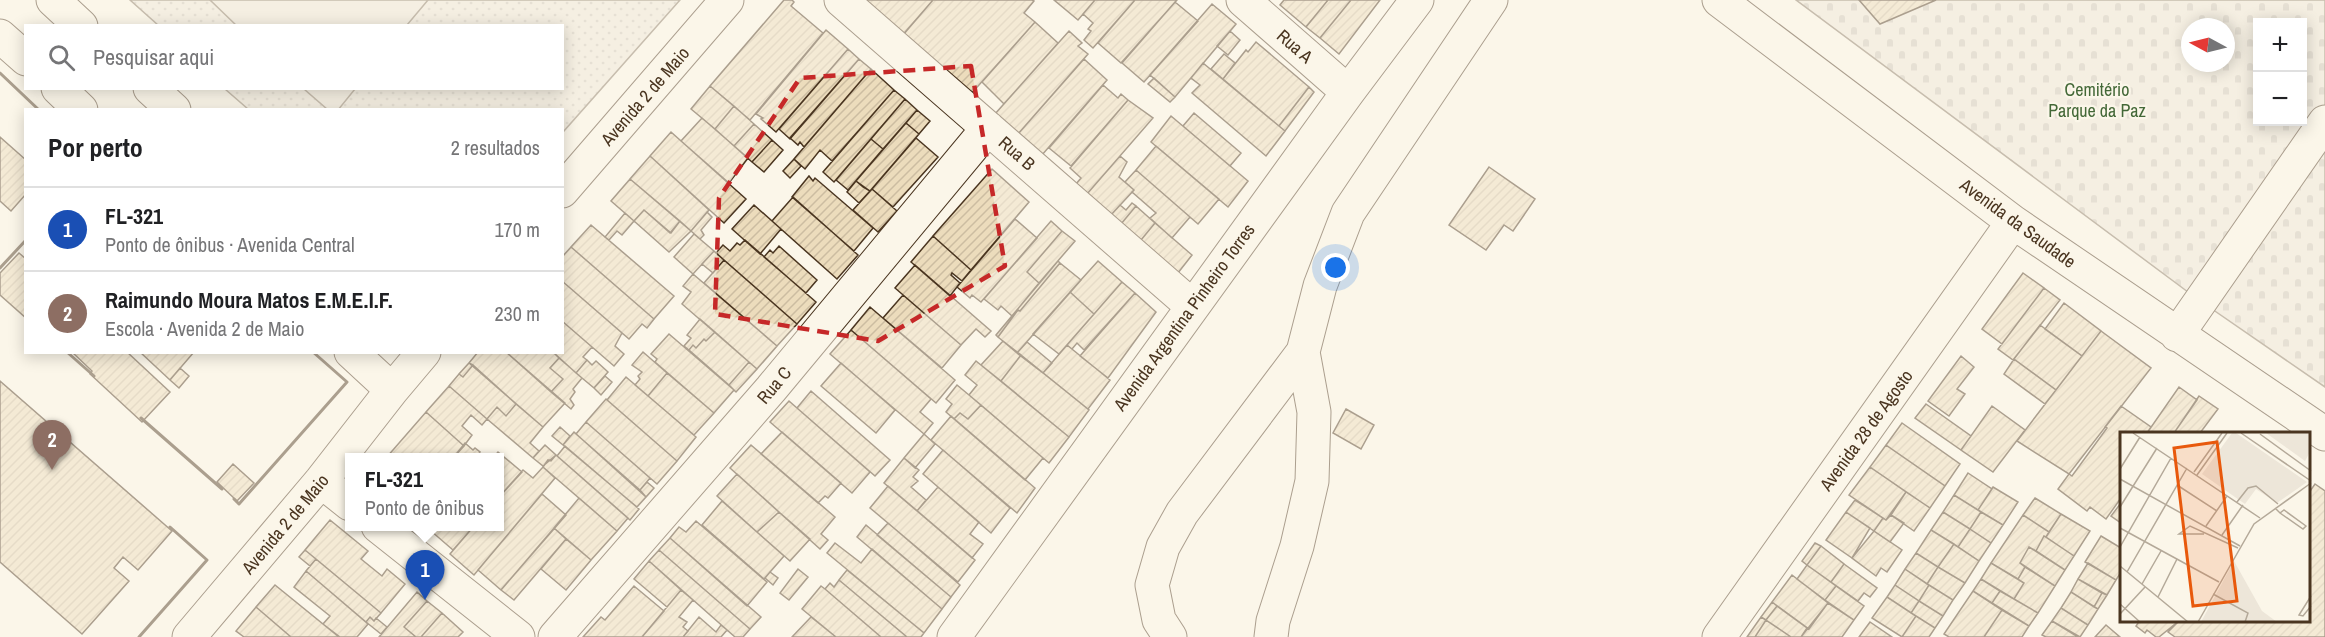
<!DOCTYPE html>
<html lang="pt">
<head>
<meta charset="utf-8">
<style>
  :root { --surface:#fff; --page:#f6f6f6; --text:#202124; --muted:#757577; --line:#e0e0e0; --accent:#db2777 }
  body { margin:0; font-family:"Archivo Narrow",sans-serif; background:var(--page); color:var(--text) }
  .controls { position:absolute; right:18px; top:18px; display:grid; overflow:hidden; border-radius:0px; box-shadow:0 3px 15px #0003 }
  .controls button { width:54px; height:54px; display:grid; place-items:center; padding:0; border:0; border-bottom:2px solid var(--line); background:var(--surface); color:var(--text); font:30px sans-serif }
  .compass { position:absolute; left:2181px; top:18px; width:54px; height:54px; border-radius:50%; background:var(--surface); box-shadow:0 3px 15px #0003; rotate:277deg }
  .you { position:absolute; left:1336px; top:268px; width:21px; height:21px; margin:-15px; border:4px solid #fff; border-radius:50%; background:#1a73e8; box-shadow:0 0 0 9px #1a73e833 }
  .badge { display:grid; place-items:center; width:39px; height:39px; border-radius:50%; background:var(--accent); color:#fff; font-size:20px; font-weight:700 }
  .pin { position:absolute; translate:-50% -50px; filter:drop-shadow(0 2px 3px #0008) }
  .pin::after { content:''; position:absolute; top:32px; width:21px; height:18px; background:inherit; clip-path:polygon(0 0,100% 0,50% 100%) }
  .popup { position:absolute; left:345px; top:453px; width:159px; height:78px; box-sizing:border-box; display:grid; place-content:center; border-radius:0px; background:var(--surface); filter:drop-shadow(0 2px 4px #0005); font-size:20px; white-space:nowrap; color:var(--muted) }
  .popup b { font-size:22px; color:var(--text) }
  .popup::after { content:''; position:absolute; left:50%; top:100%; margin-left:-12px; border:12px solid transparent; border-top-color:var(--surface) }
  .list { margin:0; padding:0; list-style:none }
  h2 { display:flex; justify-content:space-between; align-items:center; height:78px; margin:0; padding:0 24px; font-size:26px }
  h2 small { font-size:20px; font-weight:400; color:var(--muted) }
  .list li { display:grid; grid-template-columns:39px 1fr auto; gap:18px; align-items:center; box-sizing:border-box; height:84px; padding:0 24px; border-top:2px solid var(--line) }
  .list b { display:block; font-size:22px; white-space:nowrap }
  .list p { margin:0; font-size:20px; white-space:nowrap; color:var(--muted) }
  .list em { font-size:20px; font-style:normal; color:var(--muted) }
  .icon { flex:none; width:33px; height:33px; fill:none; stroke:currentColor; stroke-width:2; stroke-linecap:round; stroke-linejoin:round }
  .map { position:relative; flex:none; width:2325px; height:637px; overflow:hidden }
  .search { position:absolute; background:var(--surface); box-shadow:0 3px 15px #0003; left:24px; top:24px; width:540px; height:66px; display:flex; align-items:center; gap:15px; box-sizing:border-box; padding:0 21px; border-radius:0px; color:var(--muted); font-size:22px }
  .panel { position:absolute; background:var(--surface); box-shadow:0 3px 15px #0003; left:24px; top:108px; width:540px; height:246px; border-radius:0px }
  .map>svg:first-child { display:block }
  .cemetery { fill:url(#cemetery-stones); stroke:#887966; stroke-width:1.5; fill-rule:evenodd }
  .park { fill:url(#park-dots); stroke:#887966; stroke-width:1.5 }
  .garden { fill:#ede6d9; stroke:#887966; stroke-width:1.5 }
  .building { fill:url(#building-hatch); stroke:#4a3520; stroke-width:1.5 }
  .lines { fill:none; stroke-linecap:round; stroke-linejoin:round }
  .minor-casing { stroke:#4a3520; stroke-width:35 }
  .minor { stroke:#fbf6e9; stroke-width:33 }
  .wall { stroke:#4a3520; stroke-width:3 }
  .marked { fill:none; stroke:#c62828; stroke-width:4.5; stroke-dasharray:12 8; stroke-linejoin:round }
  .labels { text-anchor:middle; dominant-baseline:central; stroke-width:4.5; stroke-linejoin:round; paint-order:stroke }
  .street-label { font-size:18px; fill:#4a3520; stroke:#fbf6e9 }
  .park-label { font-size:18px; fill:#436837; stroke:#fbf6e9 }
  .inset-road { fill:none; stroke:#b4a999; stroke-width:1.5 }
  .view { fill:#e8590c; fill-opacity:0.15; stroke:#e8590c; stroke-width:3 }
  .inset-edge { fill:none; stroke:#4a3520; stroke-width:3 }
</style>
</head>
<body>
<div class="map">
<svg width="2325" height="637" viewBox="0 0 2325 637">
  <defs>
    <pattern id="cemetery-stones" width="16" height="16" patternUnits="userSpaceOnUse" patternTransform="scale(1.5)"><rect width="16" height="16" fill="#ede6d9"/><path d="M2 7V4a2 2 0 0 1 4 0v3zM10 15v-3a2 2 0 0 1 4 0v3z" fill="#cdc6ba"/></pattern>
    <pattern id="park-dots" width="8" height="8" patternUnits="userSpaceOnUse" patternTransform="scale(1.5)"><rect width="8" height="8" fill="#ede6d9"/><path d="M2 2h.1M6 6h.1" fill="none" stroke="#cdc6ba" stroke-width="1.8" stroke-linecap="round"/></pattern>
    <pattern id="building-hatch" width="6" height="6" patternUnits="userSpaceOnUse" patternTransform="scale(1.5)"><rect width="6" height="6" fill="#ecdcbc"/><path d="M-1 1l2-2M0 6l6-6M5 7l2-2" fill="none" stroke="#ccbda1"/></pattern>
  </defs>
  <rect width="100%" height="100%" fill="#fbf6e9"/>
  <!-- cemetery -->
  <path class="cemetery" d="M1796,0H2325V387L2196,298ZM2258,22H2302V122H2258ZM2190,27H2226V63H2190Z"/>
  <!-- park -->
  <path class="park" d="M130,0H680L563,132L562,110L248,109L225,89L562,88V26L158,25Z"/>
  <!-- garden -->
  <path class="garden" d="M210,0H428L407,25L237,26Z
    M304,89H355L338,110L327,109Z"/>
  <!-- building -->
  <path class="building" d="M784,0H792L794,2L791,6L823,33L750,120L710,86Z
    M859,0H933L900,38Z
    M933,0H1032L1034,1L1024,13L1035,22L971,94L903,35Z
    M1054,0H1095L1078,20Z
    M1095,0H1135L1093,48L1084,40L1091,31L1088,29L1093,23L1083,14Z
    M1135,0H1177L1121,63L1098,43Z
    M1284,0H1328L1306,27L1280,5Z
    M1328,0H1351L1320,38L1306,27Z
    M1351,0H1380L1339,54L1320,38Z
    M1859,0H1936L1880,24Z
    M1175,2L1198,21L1144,82L1122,63Z
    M1212,4L1236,24L1175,97L1150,75Z
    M1035,22L1058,43L1004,104L982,82Z
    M826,30L848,49L776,132L761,119L763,118L756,114Z
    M1069,31L1082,43L1078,46L1088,54L1018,134L995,114Z
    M1230,31L1240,40L1228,55L1217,46Z
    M1256,42L1309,87L1279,126L1223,79L1246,50L1248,52Z
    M848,49L859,59L790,139L779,129Z
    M1224,54L1235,63L1223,79L1211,69Z
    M859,59L871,69L804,147L800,142L798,145L790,138Z
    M1084,59L1107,80L1042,155L1018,134Z
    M1203,63L1285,131L1266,156L1192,93L1200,85L1191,78Z
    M871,69L894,90L832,161L820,150L805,169L794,159Z
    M1154,78L1175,97L1170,102L1148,84Z
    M1103,85L1118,98L1121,94L1128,100L1071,166L1049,148Z
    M710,86L734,106L715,129L691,109Z
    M1309,87L1314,92L1285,131L1279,126Z
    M894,90L905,99L834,182L823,172Z
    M905,99L917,110L883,149L871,139Z
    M1128,100L1153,118L1087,194L1076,184L1081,178L1070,168Z
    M734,106L754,124L734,146L715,129Z
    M917,110L930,121L919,134L906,123Z
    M1194,113L1241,153L1230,166L1183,126Z
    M1171,116L1248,181L1228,207L1151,142Z
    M702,118L748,158L729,183L681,141Z
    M906,123L919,134L870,191L863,187L856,181Z
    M754,124L772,140L752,162L734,146Z
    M671,132L746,199L724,223L650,156Z
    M0,137L26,160V194L11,211L0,201Z
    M916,138L938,157L893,207L872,189Z
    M871,139L883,149L848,190L836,180Z
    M772,140L783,150L764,172L752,162Z
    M1156,146L1219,199L1198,224L1136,170Z
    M650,156L709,210L691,231L630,179Z
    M1120,156L1127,162L1119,177L1134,190L1111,215L1087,194Z
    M794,159L801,166L790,178L783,171Z
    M1489,167L1535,199L1513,231L1504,225L1486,250L1449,225Z
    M992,169L1029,202L971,270L933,236Z
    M1136,170L1190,217L1172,238L1150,218L1156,213L1132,192L1134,190L1125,182Z
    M809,176L813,181L815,178L873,228L854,251L792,197Z
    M630,179L680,221L670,233L644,210L634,221L611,201Z
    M856,181L870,191L859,203L847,192Z
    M872,189L897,211L878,232L853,210Z
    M793,197L858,255L837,279L772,221Z
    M1132,203L1136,206L1121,224L1111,215L1120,205L1126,210Z
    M754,205L781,229L760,254L732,229Z
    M1136,206L1155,223L1141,240L1121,224Z
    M644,210L671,233L680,221L691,231L669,252L634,221Z
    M707,212L712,217L701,230L704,235L700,239L691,231Z
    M625,213L634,221L622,235L617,231L609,240L605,237Z
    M1015,219L1037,238L981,302L972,295L970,298L957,287Z
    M1051,221L1062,231L1027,272L1039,283L1012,316L1001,306L998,310L984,299Z
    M1155,223L1192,255L1178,273L1141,240Z
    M591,225L674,296L654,319L571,247Z
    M1062,231L1075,241L1039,283L1027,272Z
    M694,234L714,251L693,274L674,257Z
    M933,236L971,270L962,281L952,273L951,275L960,283L950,296L911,262Z
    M745,240L816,302L797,324L716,253L723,245L730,251L737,243L740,245Z
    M779,246L817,280L806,293L764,257L770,250L773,253Z
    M571,247L654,319L647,328L642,324L629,339L562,281V257Z
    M714,251L724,260L713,273L702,264Z
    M19,253L26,259V318L0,295V273Z
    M724,260L797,324L777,346L704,283Z
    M1058,261L1060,263L1020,311L1018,310L998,337L996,335Z
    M1098,261L1122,282L1094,314L1070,292Z
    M1060,263L1081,280L1017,353L998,337L1018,310L1020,311Z
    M915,265L991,331L985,337L976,329L961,345L895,288Z
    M2023,273L2044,288L2002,344L1982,329Z
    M693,274L777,346L757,369L682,304L691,292L683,286Z
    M562,281L622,333L615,346L624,354L614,366L562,321Z
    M1122,282L1135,293L1084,350L1077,343L1072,349L1067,345Z
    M2044,288L2060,300L2013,360L1998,349Z
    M1070,292L1094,314L1059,354L1033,334Z
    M1135,293L1156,312L1108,378L1080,356Z
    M903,295L961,345L942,368L883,318Z
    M2064,303L2101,331L2082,356L2045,329Z
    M870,307L955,380L936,403L851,330Z
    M700,319L715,332L706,341L704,339L696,348L693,345L689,350L684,346L691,338L687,335Z
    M562,321L592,347L583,357L587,360L576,373L553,352H562Z
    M2040,325L2082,356L2056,390L2014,359Z
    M851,330L931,399L920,412L933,423L924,434L830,354Z
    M2101,331L2151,368L2069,474L2017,441Z
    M715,332L749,362L729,385L689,350L693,345L696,348L704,339L706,341Z
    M669,334L734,390L714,413L655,362L657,359L651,354Z
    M1003,341L1021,355L1001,381L981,365Z
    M1027,342L1052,363L1043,373L1017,353Z
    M1067,345L1110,380L1088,409L1043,373Z
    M72,352H127L170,392L142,422L90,374L92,371Z
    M140,352H194L170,380Z
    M478,352H506L565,403L543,427L469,363Z
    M506,352H553L559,358L550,368L563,379L551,392Z
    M643,352L667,373L648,396L635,385L640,379L638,376L642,372L632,365Z
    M1021,355L1089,410L1069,437L1001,381Z
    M1961,356L1974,367L1957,389L1965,394L1949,416L1928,401Z
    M559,358L582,378L573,389L575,392L570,399L574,405L571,409L551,392L563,379L550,368Z
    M2014,359L2056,390L2045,404L2004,374Z
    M587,360L592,365L596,361L608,372L594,388L576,373Z
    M976,361L1069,437L1049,463L969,395L977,385L965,375Z
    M749,362L757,369L736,392L729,385Z
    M469,363L473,365L463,377L459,374Z
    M841,363L895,410L876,433L821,386Z
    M473,365L516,404L506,416L497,407L487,419L449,386L459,374L463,377Z
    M180,368L189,376L179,388L170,380Z
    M667,373L714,413L694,435L648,396Z
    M605,376L612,382L601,395L594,388Z
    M626,377L696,437L677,461L607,400Z
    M0,381L172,531L138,570L123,557L114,568L129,581L82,634L0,562Z
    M957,385L981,405L968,419L960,413L954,419L946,412L952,404L946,399Z
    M449,386L487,419L482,425L471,415L462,426L472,435L464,446L426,412Z
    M2179,387L2197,400L2174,433H2147Z
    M811,391L890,460L875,476L797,408Z
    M2199,396L2218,409L2200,433H2174Z
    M606,399L677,461L657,484L586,422Z
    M789,401L870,472L852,493L770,422Z
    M516,404L543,427L530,443L539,451L533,458L487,419L497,407L506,416Z
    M1926,404L1971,436L1961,450L1915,418Z
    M981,405L1043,458L1025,480L954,419L960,413L968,419Z
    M1992,406L2025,430L1993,472L1961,450Z
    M2121,406L2151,427L2147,433H2121V498L2106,519L2090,507L2087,511L2058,489L2069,474L2072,476L2107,428L2105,427Z
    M1346,409L1374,425L1361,449L1333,433Z
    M426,412L464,446L453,458H386Z
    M951,416L1035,488L1017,513L931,440Z
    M586,422L650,478L640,490L576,434Z
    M1902,423L1960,464L1945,486L1886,445Z
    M560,427L570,436L563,445L552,436Z
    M574,432L646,497L637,507L563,445Z
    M782,432L841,483L828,498L825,496L818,503L761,454Z
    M924,434L935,444L915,468L904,458Z
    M465,443L473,450L475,448L480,452L478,455L481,458H453Z
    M545,445L556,455L543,466L533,458Z
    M751,445L835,517L821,534L828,540L820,549L730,468Z
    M1886,445L1945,486L1930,508L1870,467Z
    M565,446L639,509L630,520L557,456Z
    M943,450L1010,508L991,533L923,474Z
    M498,452L522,472L500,496V458H493Z
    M556,455L628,518L617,531L543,467L548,460L551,461Z
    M904,458L919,470L913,477L918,481L911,487L926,500L917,511L884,483Z
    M233,464L254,483L237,501L217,482Z
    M543,467L555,478L474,575L450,554L474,526H500V496L523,470L533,478Z
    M1870,467L1906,492L1886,520L1849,495Z
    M1968,473L1992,489L1978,510L1954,495Z
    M737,474L779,512L757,532L717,496Z
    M647,482L654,488L646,497L640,490Z
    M2315,484L2325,491V637H2175L2168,632L2180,620H2308V494Z
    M888,486L975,560L958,582L870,508Z
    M938,487L979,522L970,534L983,544L972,558L917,511Z
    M1993,487L2018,502L2003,525L1978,510Z
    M1906,492L1930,508L1914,531L1891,515Z
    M542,494L566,515L501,590L478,570Z
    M1954,495L1981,512L1970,529L1943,512Z
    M579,498L617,531L591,560L554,528Z
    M2035,498L2061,514L2049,532L2023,515Z
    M1855,500L1883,518L1874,531L1846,512Z
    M722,501L784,556L764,579L702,525Z
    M2121,503V523L2111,516Z
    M779,512L810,539L790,561L757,532Z
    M1846,512L1870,528L1852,558L1826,540Z
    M1943,512L1970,529L1958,547L1931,530Z
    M1981,512L2003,525L1991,543L1970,529Z
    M2061,514L2090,531L2074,556L2046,537Z
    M1891,515L1904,523L1890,542L1874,531L1883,518L1886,520Z
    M2023,515L2049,532L2046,537L2044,536L2036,551L2029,547L2020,563L2025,567L2018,579L1991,563Z
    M330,520L368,551L361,559L382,576L387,569L405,584L381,613L305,550Z
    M696,521L767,582L747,606L670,538L679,527L686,532Z
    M888,523L960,585L951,597L877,535Z
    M866,525L951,597L942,609L857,537Z
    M435,526H474L453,550L431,531Z
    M554,528L566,539L514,600L501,590Z
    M1970,529L1991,543L1979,561L1958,547Z
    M1931,530L1954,544L1938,567L1916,553Z
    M1874,531L1902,550L1887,572L1881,568L1876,576L1852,558Z
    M2044,536L2074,556L2065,570L2036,551Z
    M2101,536L2121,548V572L2116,580L2085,562Z
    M670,538L761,617L750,629L659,550Z
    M566,539L591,560L566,590L541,569Z
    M835,543L861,563L872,549L942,609L924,633L827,553Z
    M1815,543L1821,546L1807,565L1802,561Z
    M1954,544L1979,561L1965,583L1938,567Z
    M1821,546L1844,564L1831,582L1807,565Z
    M2029,547L2065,570L2055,586L2020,563Z
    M305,550L316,559L310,566L299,557Z
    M659,550L750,629L743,637H735L649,561Z
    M1916,553L1938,567L1927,584L1905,569Z
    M316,559L381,613L374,621L370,617L366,622L306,571Z
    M649,561L681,590L667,607L634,579Z
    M1991,563L2024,583L2014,599L1981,579Z
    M2088,563L2116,580L2107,595L2078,579Z
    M1844,564L1877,588L1870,597L1864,593L1858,601L1831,582Z
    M1807,565L1836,586L1825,600L1797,579Z
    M1938,567L1965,583L1953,600L1927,584Z
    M2025,567L2055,586L2038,613L2014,599L2024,583L2018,579Z
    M798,569L808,577L789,600L780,593Z
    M1905,569L1929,585L1919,601L1895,585Z
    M847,570L924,633L921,637H907L839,580Z
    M306,571L368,624L357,637H340L323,624L330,616L294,587Z
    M770,572L778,578L773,585L765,578Z
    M1792,575L1828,603L1809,629L1772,602Z
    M1981,579L2000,591L1992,603L1973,591Z
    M2078,579L2102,593L2094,607L2071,592Z
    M839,580L907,637H881L825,589L830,583L834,587Z
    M275,585L339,637H291L256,607Z
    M1895,585L1919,601L1911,613L1887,597Z
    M1929,585L1953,600L1943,616L1919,601Z
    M634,586L664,611L642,637H583L601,617L605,620Z
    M821,586L825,589L881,637H836L802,609Z
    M1836,586L1864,606L1854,620L1825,600Z
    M681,590L693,600L679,617L687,622L683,627L688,631L683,637H642Z
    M1973,591L2002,610L1984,637H1949L1944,634Z
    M2000,591L2038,613L2029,626L1992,603Z
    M417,592L427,601L404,627L416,637H379Z
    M2071,592L2098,609L2088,625L2061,608Z
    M2102,593L2107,595L2098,609L2094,607Z
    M1887,597L1916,616L1902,637L1872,618Z
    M427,601L442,613L421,637H416L404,627Z
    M1919,601L1943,616L1935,628L1911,613Z
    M1772,602L1777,606L1766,620L1761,617Z
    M1828,603L1854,620L1842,637H1801Z
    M1777,606L1807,628L1801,637H1791L1766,620Z
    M256,607L291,637H244L236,631Z
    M2061,608L2088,625L2080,637L2052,621Z
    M2002,610L2029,626L2022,637H1984Z
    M442,613L463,632L458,637H421Z
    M1916,616L1935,628L1929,637H1902Z
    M370,617L374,621L376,618L387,627L381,634L366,622Z
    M699,617L716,632L721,625L727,630L721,637H683Z
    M811,617L836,637H792Z
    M1761,617L1766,620L1755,637H1747Z
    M1766,620L1791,637H1755Z
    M2140,620H2180L2159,637H2156L2147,630L2145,633L2136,626Z
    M2052,621L2078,637H2046L2042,635Z
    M1870,622L1892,637H1859Z
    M2106,625L2120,637H2095Z"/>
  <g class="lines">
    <defs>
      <path id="minor" d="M53,0L81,26
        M841,0L1192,306
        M1243,0L1348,92
        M1719,0L2013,222L2325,434
        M0,36L26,59
        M58,88L81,110
        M150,88L174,110
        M562,191L727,0
        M2177,335L2325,122
        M351,352L392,390
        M321,481L350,504
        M378,526L518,637
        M189,637L321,481L392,390L424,352
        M555,637L771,389L988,128
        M954,637L1348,92L1417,0
        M1170,637L1159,620L1152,585L1163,547L1182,513L1303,352L1320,286L1348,213L1491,0
        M1271,637L1273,621L1297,546L1312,481L1314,412L1303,352
        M1719,637L2013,222"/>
    </defs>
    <!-- minor casing -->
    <use href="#minor" class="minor-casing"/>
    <!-- minor -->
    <use href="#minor" class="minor"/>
    <!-- wall -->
    <path class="wall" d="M0,73L39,110
      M0,268L26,240
      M67,352L94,376
      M141,418L222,489
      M234,499L239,504L347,382L313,352
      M139,637L207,560L170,527"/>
  </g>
  <!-- marked area -->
  <path d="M0 0H2325V637H0ZM971,66L1005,266L878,341L715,314L719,198L800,78Z" fill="#fbf6e9" fill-opacity=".55" fill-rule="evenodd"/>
  <path class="marked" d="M971,66L1005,266L878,341L715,314L719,198L800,78Z"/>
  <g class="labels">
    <!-- street labels -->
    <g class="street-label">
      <text transform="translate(1295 46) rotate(41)">Rua A</text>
      <text transform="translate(645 96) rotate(-49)">Avenida 2 de Maio</text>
      <text transform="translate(1017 153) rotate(41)">Rua B</text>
      <text transform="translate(2018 223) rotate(36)">Avenida da Saudade</text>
      <text transform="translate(1184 317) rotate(-54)">Avenida Argentina Pinheiro Torres</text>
      <text transform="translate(774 385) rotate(-50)">Rua C</text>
      <text transform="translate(1866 430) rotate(-54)">Avenida 28 de Agosto</text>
      <text transform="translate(285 524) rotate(-50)">Avenida 2 de Maio</text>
    </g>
    <!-- park labels -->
    <g class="park-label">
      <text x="2097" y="89">Cemitério<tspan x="2097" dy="21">Parque da Paz</tspan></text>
    </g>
  </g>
  <!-- overview -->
  <g transform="translate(2120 432)">
    <rect width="190" height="190" fill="#fbf6e9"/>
    <path d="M114,129L142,179L157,190H81Z" fill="#ede6d9"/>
    <path d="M112,1H116L187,50L157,71L136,57L125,72L82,42ZM146,1H190V20L185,29Z" fill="#ede6d9"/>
    <path d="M157,1H190V6L184,19ZM114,4L130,16L110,46L92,34Z" fill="#ede6d9"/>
    <path class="inset-road" d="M13,1L140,86M121,1L191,49M140,2L191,39M0,37L20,5M74,40L102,1M77,43L107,1M0,47L120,114M57,53L97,79M117,70L128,56L136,54L158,72M0,75L37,16M155,76L160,81L183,97L186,94L164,78L160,81M86,94L107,64M0,96L99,150M84,102H59L70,94L118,116M102,103L123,73M0,115L51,26M0,134L68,190M7,140L67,36M22,152L41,119M93,162L128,181L125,190M191,164L179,183L183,184L191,174M38,165L57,127M0,172L20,190M0,182L25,155M78,190L134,92L191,51"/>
    <path class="view" d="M97,10L117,169L73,174L54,16Z"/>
    <rect width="190" height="190" class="inset-edge"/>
  </g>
</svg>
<div class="controls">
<button>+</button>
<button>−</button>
</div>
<svg class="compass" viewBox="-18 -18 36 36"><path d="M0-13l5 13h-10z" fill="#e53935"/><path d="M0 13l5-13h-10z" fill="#757577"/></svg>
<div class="you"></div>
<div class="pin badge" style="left:425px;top:600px;background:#1a4fb4">1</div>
<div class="popup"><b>FL-321</b>Ponto de ônibus</div>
<div class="pin badge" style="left:52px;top:470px;background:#8d6e63">2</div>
<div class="search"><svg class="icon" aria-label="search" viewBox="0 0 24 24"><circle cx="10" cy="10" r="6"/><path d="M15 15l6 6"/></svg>Pesquisar aqui</div>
<section class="panel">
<h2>Por perto<small>2 resultados</small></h2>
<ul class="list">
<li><span class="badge" style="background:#1a4fb4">1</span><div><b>FL-321</b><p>Ponto de ônibus · Avenida Central</p></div><em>170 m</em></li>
<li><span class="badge" style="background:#8d6e63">2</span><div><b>Raimundo Moura Matos E.M.E.I.F.</b><p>Escola · Avenida 2 de Maio</p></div><em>230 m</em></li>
</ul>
</section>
</div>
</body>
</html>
